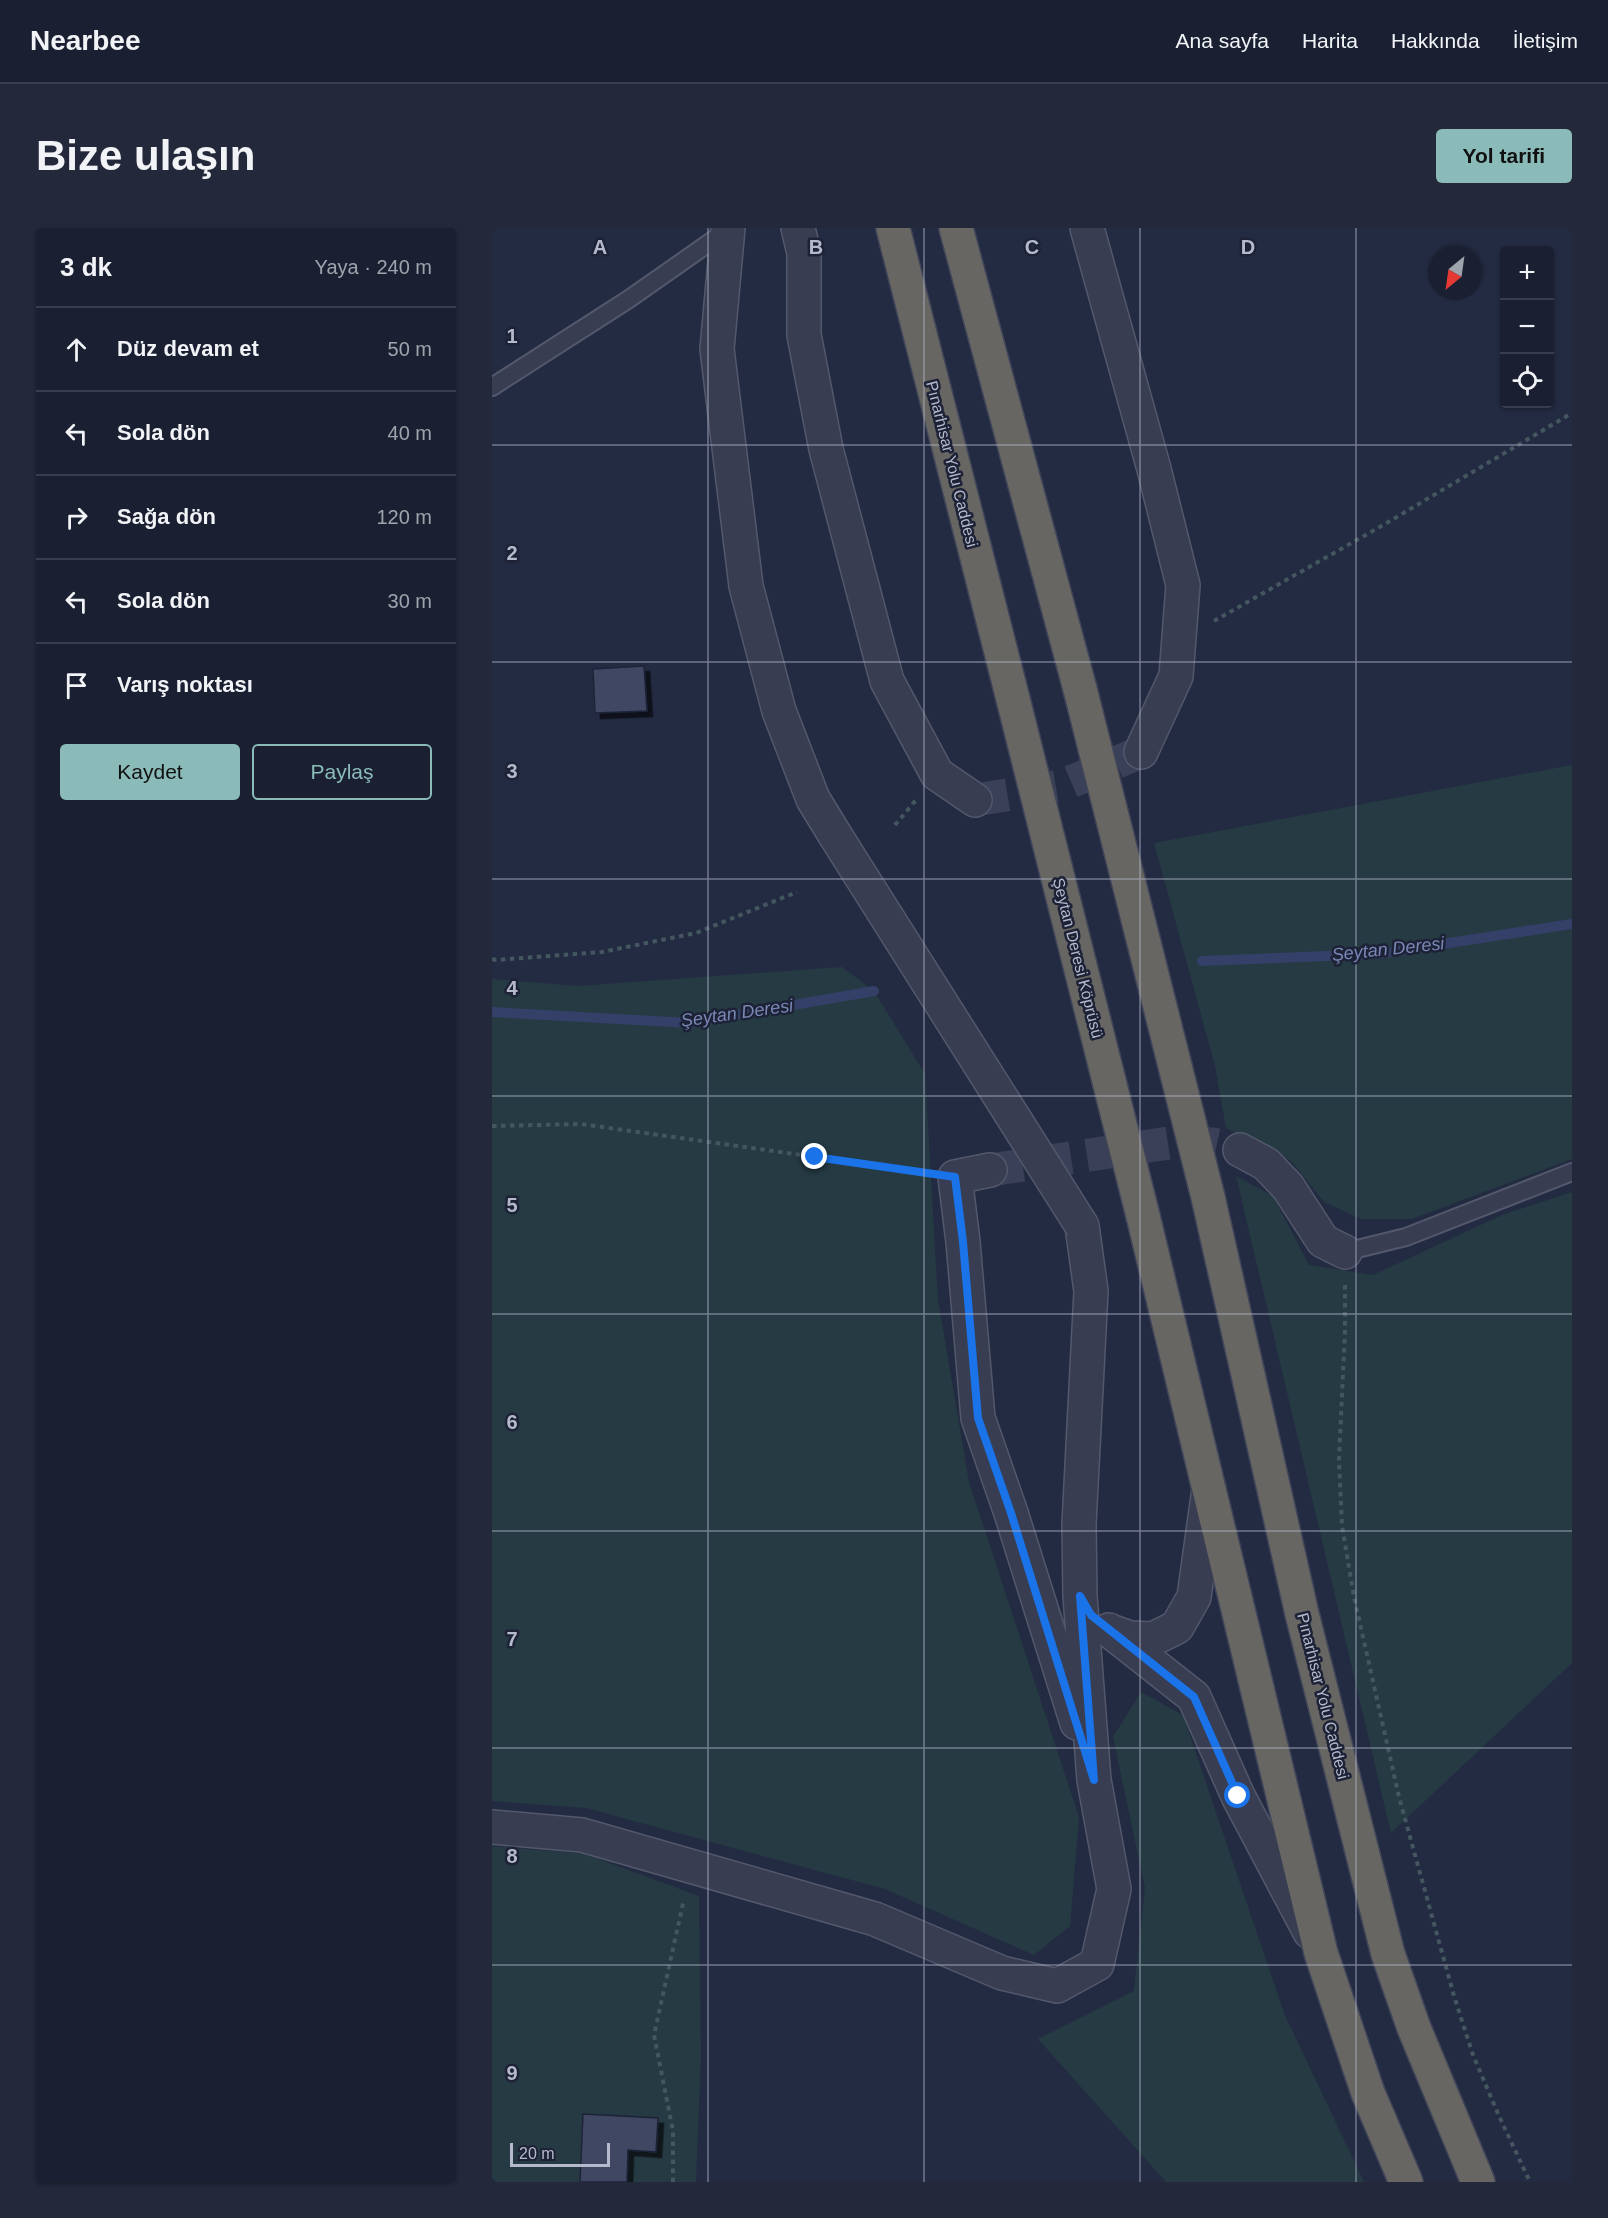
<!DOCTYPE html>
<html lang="tr">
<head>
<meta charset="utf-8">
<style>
  :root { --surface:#1a2032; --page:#23283a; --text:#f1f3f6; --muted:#9fa3ac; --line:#383e4d; --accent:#8bbbb9 }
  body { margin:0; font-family:Arial,sans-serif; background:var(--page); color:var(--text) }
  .controls { position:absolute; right:18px; top:18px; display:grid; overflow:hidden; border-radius:6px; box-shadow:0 2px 4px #0004 }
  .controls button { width:54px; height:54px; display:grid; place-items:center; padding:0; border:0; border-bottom:2px solid var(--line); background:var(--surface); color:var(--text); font:30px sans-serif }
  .compass { position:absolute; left:936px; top:18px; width:54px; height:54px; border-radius:50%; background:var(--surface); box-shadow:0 2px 4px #0004; rotate:209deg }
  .scale { position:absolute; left:18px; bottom:15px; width:100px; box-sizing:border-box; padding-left:6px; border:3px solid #b5b9cc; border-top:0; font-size:16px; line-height:21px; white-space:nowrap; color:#b5b9cc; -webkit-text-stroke:4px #1d2237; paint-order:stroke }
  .stop { position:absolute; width:18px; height:18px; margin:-14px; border:4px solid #1a73e8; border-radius:50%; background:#fff }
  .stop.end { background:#1a73e8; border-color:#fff; box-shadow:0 2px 6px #0008 }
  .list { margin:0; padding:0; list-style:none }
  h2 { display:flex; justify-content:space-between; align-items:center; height:78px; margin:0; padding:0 24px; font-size:26px }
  h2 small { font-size:20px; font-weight:400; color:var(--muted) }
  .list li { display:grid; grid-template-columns:39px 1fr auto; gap:18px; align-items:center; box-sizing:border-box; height:84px; padding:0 24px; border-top:2px solid var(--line) }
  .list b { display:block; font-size:22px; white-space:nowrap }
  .list em { font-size:20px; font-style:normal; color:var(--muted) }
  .actions { display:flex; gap:12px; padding:18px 24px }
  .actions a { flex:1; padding:14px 0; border:2px solid var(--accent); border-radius:6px; text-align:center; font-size:21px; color:var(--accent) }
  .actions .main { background:var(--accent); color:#111 }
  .icon { flex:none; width:33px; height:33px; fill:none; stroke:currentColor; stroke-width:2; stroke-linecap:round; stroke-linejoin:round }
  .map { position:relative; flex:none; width:1080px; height:1954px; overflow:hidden; border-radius:6px }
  header { display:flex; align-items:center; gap:36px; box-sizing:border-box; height:84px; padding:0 30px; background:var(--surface); border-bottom:2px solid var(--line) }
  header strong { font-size:28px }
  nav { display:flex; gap:33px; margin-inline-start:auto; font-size:21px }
  .intro { display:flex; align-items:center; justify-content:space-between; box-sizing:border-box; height:144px; padding:0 36px }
  h1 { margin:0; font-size:42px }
  .button { padding:15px 27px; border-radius:6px; background:var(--accent); color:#111; font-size:21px; font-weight:700 }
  main { display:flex; gap:36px; padding:0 36px }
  aside { flex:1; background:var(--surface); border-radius:6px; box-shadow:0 2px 4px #0004 }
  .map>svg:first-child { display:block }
  .green { fill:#253a43 }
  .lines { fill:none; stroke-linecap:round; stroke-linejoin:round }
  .stream { stroke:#344068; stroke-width:10 }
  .building { fill:#404763; stroke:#1f2439; stroke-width:1.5; filter:url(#shadow) }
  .minor-tunnel { stroke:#394057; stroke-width:33; stroke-dasharray:33 16; stroke-linecap:butt }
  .tertiary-tunnel { stroke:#394057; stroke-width:33; stroke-dasharray:33 16; stroke-linecap:butt }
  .service-casing { stroke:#53586c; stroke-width:20 }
  .minor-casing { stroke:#53586c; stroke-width:36 }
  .tertiary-casing { stroke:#53586c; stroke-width:36 }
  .trunk-casing { stroke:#404559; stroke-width:36 }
  .path { stroke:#445760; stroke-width:4; stroke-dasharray:4.5 4.5; stroke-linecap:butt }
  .service { stroke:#383d52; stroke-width:16 }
  .minor { stroke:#383d52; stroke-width:33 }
  .tertiary { stroke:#383d52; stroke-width:33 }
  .trunk { stroke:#676663; stroke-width:33 }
  .tertiary-bridge-casing { stroke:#53586c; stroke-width:36; stroke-linecap:butt }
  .trunk-bridge-casing { stroke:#404559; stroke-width:36; stroke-linecap:butt }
  .tertiary-bridge { stroke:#383d52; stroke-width:33 }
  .trunk-bridge { stroke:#676663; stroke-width:33 }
  .route { stroke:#1a73e8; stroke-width:8 }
  .grid { fill:none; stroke:#b5b9cc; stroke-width:1.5; stroke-opacity:0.55 }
  .labels { text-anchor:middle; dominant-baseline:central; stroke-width:5; stroke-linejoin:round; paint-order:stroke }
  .street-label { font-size:16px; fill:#b5b9cc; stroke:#1d2237 }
  .water-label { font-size:18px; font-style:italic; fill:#7a88b6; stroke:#1d2237 }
  .grid-label { font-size:20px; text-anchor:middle; font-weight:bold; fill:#b5b9cc; stroke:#1d2237; stroke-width:5; stroke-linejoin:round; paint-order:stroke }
</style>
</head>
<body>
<header>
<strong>Nearbee</strong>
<nav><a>Ana sayfa</a><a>Harita</a><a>Hakkında</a><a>İletişim</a></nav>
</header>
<div class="intro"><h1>Bize ulaşın</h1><a class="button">Yol tarifi</a></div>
<main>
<aside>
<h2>3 dk<small>Yaya · 240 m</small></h2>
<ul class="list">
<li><svg class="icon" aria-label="ahead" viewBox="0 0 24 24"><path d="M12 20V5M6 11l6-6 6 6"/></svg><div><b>Düz devam et</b></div><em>50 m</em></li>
<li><svg class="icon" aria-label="left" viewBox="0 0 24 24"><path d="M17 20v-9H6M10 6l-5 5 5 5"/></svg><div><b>Sola dön</b></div><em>40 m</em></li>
<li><svg class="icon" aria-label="right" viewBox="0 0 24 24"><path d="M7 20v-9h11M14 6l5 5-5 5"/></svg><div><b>Sağa dön</b></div><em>120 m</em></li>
<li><svg class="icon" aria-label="left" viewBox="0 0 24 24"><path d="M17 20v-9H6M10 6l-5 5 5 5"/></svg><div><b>Sola dön</b></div><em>30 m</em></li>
<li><svg class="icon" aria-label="arrive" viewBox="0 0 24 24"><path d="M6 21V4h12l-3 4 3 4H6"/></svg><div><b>Varış noktası</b></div></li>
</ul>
<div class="actions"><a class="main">Kaydet</a><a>Paylaş</a></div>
</aside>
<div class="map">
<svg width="1080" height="1954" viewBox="0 0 1080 1954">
  <defs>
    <filter id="shadow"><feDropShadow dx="5.5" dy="5.5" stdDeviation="0" flood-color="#0009"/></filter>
  </defs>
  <rect width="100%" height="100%" fill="#232b42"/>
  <!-- green -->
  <path class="green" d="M1080,537V931L920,991H869L832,974L799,933L734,900L723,838L662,615Z
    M350,739L382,763L433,846L446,1072L477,1254L587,1589L578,1698L542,1727L393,1661L94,1580L0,1573V751L86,758Z
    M744,948L781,968L817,1037L881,1047L1010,987L1080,964V1435L899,1605Z
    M649,1464L691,1487L792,1785L872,1954H674L546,1811L642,1763L653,1660L621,1509Z
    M0,1618L93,1626L207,1668L209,1830L204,1954H0Z"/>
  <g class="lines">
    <!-- stream -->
    <path class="stream" d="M710,733L886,726L1080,696
      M0,784L198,795L382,763"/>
  </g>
  <!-- building -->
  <path class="building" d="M152,438L155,483L103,485L101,441Z
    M91,1886L166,1890L164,1924L136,1922L135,1954H88Z"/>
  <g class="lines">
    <!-- minor-tunnel -->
    <path class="minor-tunnel" d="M498,942L683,914L721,916L748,922"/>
    <!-- tertiary-tunnel -->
    <path class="tertiary-tunnel" d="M483,572L569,558L649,524"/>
    <defs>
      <path id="service" d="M0,159L137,71L234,3
        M853,1024L914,1009L1080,944"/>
      <path id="minor" d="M748,922L774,936L796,959L831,1013L853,1024
        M498,942L463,949L471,1014L486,1190L519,1285L585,1495
        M617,1402L702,1469L746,1568L818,1704
        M621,1404L638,1410L661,1411L685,1399L702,1369L717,1261
        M0,1599L90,1607L383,1691L510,1745L565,1758L605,1736L622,1661L602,1552L588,1368L587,1296L599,1063L590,998"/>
      <path id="tertiary" d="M236,0L225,121L254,358L287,483L321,571L343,607
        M306,0L312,25V107L334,221L395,453L445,546L483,572
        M595,0L662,241L691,357L684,448L649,524"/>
      <path id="trunk" d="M401,0L521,471
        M464,0L588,461
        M716,969L810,1386L896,1726L922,1800L986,1954
        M651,988L829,1725L876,1865L914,1954"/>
    </defs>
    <!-- service casing -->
    <use href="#service" class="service-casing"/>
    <!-- minor casing -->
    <use href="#minor" class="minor-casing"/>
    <!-- tertiary casing -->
    <use href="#tertiary" class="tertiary-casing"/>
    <!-- trunk casing -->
    <use href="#trunk" class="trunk-casing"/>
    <!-- path -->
    <path class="path" d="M722,393L893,296L1080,185
      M403,597L424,572
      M0,731L4,732L110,724L204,705L305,664
      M0,898L89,896L430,944
      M853,1057V1102L847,1232L850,1298L862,1369L907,1569L962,1768L981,1827L1007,1888L1038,1954
      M181,1954V1903L162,1807L192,1671"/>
    <!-- service -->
    <use href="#service" class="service"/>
    <!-- minor -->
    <use href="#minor" class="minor"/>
    <!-- tertiary -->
    <use href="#tertiary" class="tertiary"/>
    <!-- trunk -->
    <use href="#trunk" class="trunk"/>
    <defs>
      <path id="tertiary-bridge" d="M343,607L590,998"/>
      <path id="trunk-bridge" d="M588,461L716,969
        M521,471L651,988"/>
    </defs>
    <!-- tertiary-bridge casing -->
    <use href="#tertiary-bridge" class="tertiary-bridge-casing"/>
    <!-- trunk-bridge casing -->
    <use href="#trunk-bridge" class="trunk-bridge-casing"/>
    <!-- tertiary-bridge -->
    <use href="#tertiary-bridge" class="tertiary-bridge"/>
    <!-- trunk-bridge -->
    <use href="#trunk-bridge" class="trunk-bridge"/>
  </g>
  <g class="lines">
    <!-- route -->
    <path class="route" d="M323,929L463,949L471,1014L486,1190L519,1285L602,1552L588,1368L599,1387L702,1469L746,1568"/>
  </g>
  <!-- grid -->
  <path class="grid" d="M216,0V1954M432,0V1954M648,0V1954M864,0V1954M0,217H1080M0,434H1080M0,651H1080M0,868H1080M0,1086H1080M0,1303H1080M0,1520H1080M0,1737H1080"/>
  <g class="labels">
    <!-- street labels -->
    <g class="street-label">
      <text transform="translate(460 236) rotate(76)">Pınarhisar Yolu Caddesi</text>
      <text transform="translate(586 730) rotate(76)">Şeytan Deresi Köprüsü</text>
      <text transform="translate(831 1468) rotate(76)">Pınarhisar Yolu Caddesi</text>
    </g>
    <!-- water labels -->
    <g class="water-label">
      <text transform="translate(896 721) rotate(-6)">Şeytan Deresi</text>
      <text transform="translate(245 785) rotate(-8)">Şeytan Deresi</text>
    </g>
  </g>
  <g class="grid-label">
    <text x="108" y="26">A</text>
    <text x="324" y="26">B</text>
    <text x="540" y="26">C</text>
    <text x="756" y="26">D</text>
    <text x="20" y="115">1</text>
    <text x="20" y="332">2</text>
    <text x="20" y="550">3</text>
    <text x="20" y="767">4</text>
    <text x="20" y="984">5</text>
    <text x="20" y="1201">6</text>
    <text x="20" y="1418">7</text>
    <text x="20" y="1635">8</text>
    <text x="20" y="1852">9</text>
  </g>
</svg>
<div class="controls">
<button>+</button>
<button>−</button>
<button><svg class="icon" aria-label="locate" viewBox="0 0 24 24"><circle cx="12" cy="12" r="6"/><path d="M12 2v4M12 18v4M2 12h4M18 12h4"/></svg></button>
</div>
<svg class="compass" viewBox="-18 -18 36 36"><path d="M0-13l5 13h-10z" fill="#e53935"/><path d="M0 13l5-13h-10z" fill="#9fa3ac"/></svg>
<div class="scale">20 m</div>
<div class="stop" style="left:746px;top:1568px"></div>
<div class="stop end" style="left:323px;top:929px"></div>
</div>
</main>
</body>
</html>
